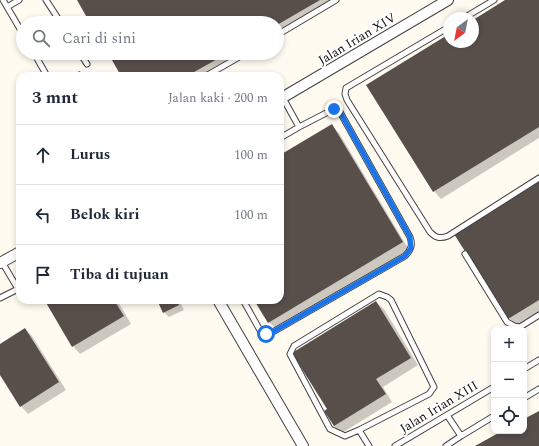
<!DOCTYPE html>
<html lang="id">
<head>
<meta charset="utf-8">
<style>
  :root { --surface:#fff; --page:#f2f2f3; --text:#1f2937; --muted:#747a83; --line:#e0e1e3 }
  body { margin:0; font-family:Spectral,serif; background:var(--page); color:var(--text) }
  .controls { position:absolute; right:12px; bottom:12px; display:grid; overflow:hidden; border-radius:8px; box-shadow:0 2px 6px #0003 }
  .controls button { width:36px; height:36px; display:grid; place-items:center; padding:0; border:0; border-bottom:1px solid var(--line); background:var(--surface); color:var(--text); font:20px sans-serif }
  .compass { position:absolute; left:443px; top:12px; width:36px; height:36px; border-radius:50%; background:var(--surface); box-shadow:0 2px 6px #0003; rotate:212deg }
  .stop { position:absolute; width:12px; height:12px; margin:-9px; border:3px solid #1a73e8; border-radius:50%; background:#fff }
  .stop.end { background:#1a73e8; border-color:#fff; box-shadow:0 1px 4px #0008 }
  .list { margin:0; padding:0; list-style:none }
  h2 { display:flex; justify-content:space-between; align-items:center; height:52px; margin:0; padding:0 16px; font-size:17px }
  h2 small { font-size:13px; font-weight:400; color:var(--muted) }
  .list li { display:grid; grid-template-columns:26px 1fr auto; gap:12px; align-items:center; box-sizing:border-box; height:60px; padding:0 16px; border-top:1px solid var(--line) }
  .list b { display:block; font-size:15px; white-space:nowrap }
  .list em { font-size:13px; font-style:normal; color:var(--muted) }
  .icon { flex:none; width:22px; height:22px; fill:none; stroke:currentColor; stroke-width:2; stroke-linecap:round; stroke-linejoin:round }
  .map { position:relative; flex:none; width:539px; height:446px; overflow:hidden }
  .search { position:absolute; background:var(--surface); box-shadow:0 2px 6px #0003; left:16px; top:16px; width:268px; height:44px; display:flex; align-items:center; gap:10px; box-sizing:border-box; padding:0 14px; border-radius:22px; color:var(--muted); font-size:15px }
  .panel { position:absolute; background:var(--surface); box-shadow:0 2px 6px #0003; left:16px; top:72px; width:268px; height:232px; border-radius:12px }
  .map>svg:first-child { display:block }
  .shadow { fill:#0003 }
  .building { fill:#584f4b }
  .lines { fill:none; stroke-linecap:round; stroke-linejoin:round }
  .lane-casing { stroke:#424242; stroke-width:7 }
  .street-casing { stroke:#424242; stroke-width:12 }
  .lane { stroke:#fff; stroke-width:5 }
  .street { stroke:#fff; stroke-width:10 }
  .route { stroke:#1a73e8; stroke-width:5 }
  .labels { text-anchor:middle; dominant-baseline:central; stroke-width:4; stroke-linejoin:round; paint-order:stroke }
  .street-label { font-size:13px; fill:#0f0f0f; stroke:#fff }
</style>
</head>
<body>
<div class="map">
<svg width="539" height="446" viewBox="0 0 539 446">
  <rect width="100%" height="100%" fill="#fffbf1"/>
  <!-- shadow -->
  <path class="shadow" d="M78,0H340L277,36V23H92Z
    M507,0H539V138L441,199L434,191L449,36V42H473V21Z
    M109,53H247L207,76H122Z
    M331,126L339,133L409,250L276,329L269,322L256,300H280V156Z
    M539,183V311L516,326L509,318Z
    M49,300H117L131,324L80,354L73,346L46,302Z
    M158,300H179L184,310L169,317L164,312Z
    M376,302L384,309L418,365L383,387L392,402L342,433L334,426L328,409Z
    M25,329L32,336L66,390L28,414L21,406L0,374V345Z"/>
  <!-- building -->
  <path class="building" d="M77,0H320L277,25V23H90Z
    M505,0H539V127L433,192L366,85L449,34V42H473V20Z
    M108,53H228L187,76H121Z
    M80,71L82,76H67Z
    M332,124L403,242L268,323L254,300H280V155Z
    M539,181V300L508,319L454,234Z
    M47,300H114L124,316L72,347L45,301Z
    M157,300H177L179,305L163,313Z
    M376,301L411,358L376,379L386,394L334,426L324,411L327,409L292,353Z
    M25,328L59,382L20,407L0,375V344Z
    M539,411V446H475L502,431H524V419Z"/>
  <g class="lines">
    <defs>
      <path id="lane" d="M3,0L23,34
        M46,0L61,23
        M7,7L19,0
        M464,18L494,0
        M449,27L346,88L345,94L347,100L430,232C436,238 440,239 448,236L539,178
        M277,35L336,0
        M34,53L47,76
        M80,53L87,64
        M206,76L246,53
        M280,138L299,127
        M465,254L507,322L514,326L520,327L539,315
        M2,262L18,289L20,288
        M0,298L18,289
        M243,300L261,332L271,333L405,256C411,250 413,245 410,237L340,112L337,109L332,110L299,127L283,98
        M524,369L539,360
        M524,398L539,389
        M447,415L461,436L494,416
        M359,430L345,436L330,429L290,354L294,346L379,294L387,297L391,300L434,387L429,394L359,430L369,446
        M395,446L494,387
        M446,446L461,436"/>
      <path id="street" d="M280,99L448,0
        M0,263L20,252
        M218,300L303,446"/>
    </defs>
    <!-- lane casing -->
    <use href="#lane" class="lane-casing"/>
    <!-- street casing -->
    <use href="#street" class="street-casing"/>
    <!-- lane -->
    <use href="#lane" class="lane"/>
    <!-- street -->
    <use href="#street" class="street"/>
  </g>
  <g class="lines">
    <!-- route -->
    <path class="route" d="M266,334L271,333L405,256L411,248L410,237L340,112L334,109"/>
  </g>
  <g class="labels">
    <!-- street labels -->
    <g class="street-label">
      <text transform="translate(357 39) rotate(-31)">Jalan Irian XIV</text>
      <text transform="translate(439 407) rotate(-31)">Jalan Irian XIII</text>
    </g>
  </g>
</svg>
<div class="controls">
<button>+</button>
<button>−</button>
<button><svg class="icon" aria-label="locate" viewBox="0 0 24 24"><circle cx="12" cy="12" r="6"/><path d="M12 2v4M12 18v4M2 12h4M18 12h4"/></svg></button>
</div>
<svg class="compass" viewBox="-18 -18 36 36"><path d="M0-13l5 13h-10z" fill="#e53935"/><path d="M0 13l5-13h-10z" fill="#747a83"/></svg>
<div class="stop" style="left:266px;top:334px"></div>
<div class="stop end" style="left:334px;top:109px"></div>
<div class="search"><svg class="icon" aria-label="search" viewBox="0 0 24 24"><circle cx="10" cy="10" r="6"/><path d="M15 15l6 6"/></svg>Cari di sini</div>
<section class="panel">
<h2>3 mnt<small>Jalan kaki · 200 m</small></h2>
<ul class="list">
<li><svg class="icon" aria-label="ahead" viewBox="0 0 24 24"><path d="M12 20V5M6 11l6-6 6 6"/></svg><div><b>Lurus</b></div><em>100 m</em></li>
<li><svg class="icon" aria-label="left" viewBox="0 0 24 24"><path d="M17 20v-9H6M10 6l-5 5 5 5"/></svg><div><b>Belok kiri</b></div><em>100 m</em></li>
<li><svg class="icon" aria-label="arrive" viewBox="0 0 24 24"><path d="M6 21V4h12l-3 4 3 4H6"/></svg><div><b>Tiba di tujuan</b></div></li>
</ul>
</section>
</div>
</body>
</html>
